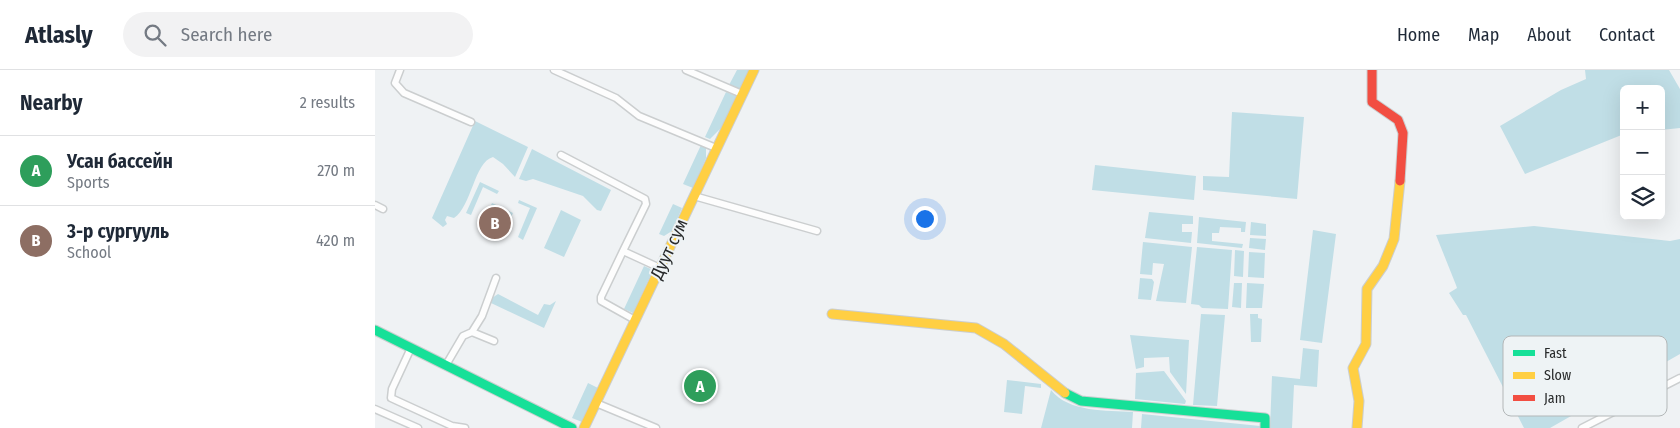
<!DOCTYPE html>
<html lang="en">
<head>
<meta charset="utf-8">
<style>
  :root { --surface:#fff; --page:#f2f2f3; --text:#1f2937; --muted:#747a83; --line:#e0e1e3; --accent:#2563eb }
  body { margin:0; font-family:"Fira Sans Condensed",sans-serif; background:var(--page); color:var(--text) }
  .controls { position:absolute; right:15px; top:15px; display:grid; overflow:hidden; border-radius:8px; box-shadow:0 5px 20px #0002 }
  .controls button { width:45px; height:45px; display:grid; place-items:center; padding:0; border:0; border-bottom:1px solid var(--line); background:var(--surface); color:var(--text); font:25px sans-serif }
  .you { position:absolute; left:549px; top:148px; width:18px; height:18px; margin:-12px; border:4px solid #fff; border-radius:50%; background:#1a73e8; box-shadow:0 0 0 8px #1a73e833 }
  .badge { display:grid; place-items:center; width:32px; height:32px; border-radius:50%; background:var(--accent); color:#fff; font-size:16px; font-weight:700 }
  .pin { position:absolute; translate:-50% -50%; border:2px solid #fff; box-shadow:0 1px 5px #0006 }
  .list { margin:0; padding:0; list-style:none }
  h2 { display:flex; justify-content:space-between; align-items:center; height:65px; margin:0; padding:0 20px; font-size:21px }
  h2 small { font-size:16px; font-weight:400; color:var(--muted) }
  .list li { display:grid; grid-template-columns:32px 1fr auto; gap:15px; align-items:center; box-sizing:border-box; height:70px; padding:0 20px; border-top:1px solid var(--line) }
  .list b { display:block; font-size:19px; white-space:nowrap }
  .list p { margin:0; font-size:16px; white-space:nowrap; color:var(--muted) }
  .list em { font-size:16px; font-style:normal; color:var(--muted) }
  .icon { flex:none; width:28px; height:28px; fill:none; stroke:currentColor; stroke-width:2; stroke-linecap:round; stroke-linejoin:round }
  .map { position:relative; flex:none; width:1305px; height:358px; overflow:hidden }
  header { display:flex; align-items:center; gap:30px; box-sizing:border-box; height:70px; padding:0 25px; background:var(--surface); border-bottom:1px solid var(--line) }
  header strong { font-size:24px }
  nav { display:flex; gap:28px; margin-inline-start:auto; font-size:18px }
  .search { width:350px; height:45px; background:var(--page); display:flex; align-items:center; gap:12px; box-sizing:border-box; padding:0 18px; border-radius:28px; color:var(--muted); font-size:19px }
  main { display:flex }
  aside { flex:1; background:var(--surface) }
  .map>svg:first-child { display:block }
  .green { fill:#c0dee6 }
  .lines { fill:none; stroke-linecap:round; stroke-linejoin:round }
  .street-casing { stroke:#cbcecf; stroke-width:9 }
  .fast-casing { stroke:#cbcecf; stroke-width:11 }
  .slow-casing { stroke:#cbcecf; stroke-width:11 }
  .jam-casing { stroke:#cbcecf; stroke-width:11 }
  .street { stroke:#fdfdfd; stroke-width:6 }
  .fast { stroke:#16e098; stroke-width:9 }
  .slow { stroke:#ffcf43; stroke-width:9 }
  .jam { stroke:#f24e42; stroke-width:9 }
  .labels { text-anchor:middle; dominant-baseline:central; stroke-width:4; stroke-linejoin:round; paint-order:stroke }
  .street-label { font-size:18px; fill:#282a2b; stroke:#eef3f5 }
  .key { fill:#eef3f5; stroke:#b3b7b8; stroke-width:1 }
  .key-label { font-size:14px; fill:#282a2b }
</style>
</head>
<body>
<header>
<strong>Atlasly</strong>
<div class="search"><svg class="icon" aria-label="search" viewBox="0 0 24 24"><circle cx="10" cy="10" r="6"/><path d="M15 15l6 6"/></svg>Search here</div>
<nav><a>Home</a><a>Map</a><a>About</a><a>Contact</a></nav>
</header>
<main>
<aside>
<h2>Nearby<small>2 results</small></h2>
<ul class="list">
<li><span class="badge" style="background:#2e9e5b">A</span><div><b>Усан бассейн</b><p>Sports</p></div><em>270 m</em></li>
<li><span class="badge" style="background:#8d6e63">B</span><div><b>3-р сургууль</b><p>School</p></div><em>420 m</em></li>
</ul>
</aside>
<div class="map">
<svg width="1305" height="358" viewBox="0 0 1305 358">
  <rect width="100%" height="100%" fill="#eff2f4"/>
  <!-- green -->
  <path class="green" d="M362,0H374L365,19L354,15Z
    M1210,0H1294L1305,19V58L1286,60V19H1249V64L1150,104L1125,56L1186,20L1211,9Z
    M351,22L361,26L347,57L335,69L330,67Z
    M857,42L929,47L922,129L828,120V106L854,107Z
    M100,51L153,77L140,107L128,94L118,87C99,92 97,136 79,148L72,146L70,150L72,154L68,157L57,148Z
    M326,75L331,78V88L318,118L308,114Z
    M157,79L236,120L226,141L222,140L208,126L158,109L151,111L144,109Z
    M720,95L821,106L819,130L717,120Z
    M105,112L124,121L122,124L108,117L96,145L91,143Z
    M144,130L162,138L148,170L143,167L155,138L143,133Z
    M117,133L138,143L128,165L122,162L123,160L127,161L135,144L118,136L110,154L115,156L114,159L107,155Z
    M298,134L307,138L297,161L289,166L284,164Z
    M186,140L206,150L189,187L169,178Z
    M774,142L818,146V154H807V162H817L816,173L770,168Z
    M824,147L871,152L870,162H866V158L845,157L844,163H837V171L868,174L867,178L822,173Z
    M876,152L891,154V166L875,165Z
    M1159,156L1295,171L1305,169V284L1175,358H1149L1091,245H1088L1074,223L1082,218L1081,215L1061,165Z
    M938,160L961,164L947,273L925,270Z
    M875,168L891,169L890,180L874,178Z
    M768,172L817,177L811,233L781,231L789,194L778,193L777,205L765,204Z
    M822,177L857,180L853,239L827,238L824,235L816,234Z
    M860,180L869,181L868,207L859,206Z
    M874,182L890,183L889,208L873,207Z
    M269,196L278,200L258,243L249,239Z
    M765,208L777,209L779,212L776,230L763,229Z
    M859,213H867L866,238L857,237Z
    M872,213L889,214L887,238H871Z
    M123,224L163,245L169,234L175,235L181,231L169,258L116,233L117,228Z
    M826,244L850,245L842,336L818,335Z
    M875,244H883V248L887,249L886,272H876Z
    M755,265L814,270L811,324L795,302L794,287L769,288V297L761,299Z
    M928,278L944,280L942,317L919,315L917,358H895L897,306L925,309Z
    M789,301L811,331L810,334L760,329L761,303Z
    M632,310L666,314V318L650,316L647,344L629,342Z
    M213,313L223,318L207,352L197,348Z
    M676,320C694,343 732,340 758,342L757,358H666Z
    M767,344L885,356L886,358H766Z"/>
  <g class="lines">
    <defs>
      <path id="street" d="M25,0L20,13L29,23L96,52
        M179,0L241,28L264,46L341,78
        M311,0L367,24
        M186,85L270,129L271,134L248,181
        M319,126L442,161
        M0,135L8,139
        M260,250L226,231V227L248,181L285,198
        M97,262L107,246L121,208
        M36,278L17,319L16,328L77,356L90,358
        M71,295L88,266L97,262L119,271
        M221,333L281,358
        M0,339L43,358
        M1207,358L1305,308"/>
      <path id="fast" d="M0,260L197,358
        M690,323L706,331L890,348V358"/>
      <path id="slow" d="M457,244L601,258L629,274L690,323
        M209,358L379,0
        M982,358L984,331L978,298L991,274L992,219L1008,196L1019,169L1025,111"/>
      <path id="jam" d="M997,0V32L1023,50L1028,63L1025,111"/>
    </defs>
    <!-- street casing -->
    <use href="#street" class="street-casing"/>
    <!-- fast casing -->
    <use href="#fast" class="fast-casing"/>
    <!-- slow casing -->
    <use href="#slow" class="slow-casing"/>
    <!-- jam casing -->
    <use href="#jam" class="jam-casing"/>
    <!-- street -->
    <use href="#street" class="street"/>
    <!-- fast -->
    <use href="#fast" class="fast"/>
    <!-- slow -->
    <use href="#slow" class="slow"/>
    <!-- jam -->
    <use href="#jam" class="jam"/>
  </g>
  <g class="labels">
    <!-- street labels -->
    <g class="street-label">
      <text transform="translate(294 179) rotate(-65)">Дуут сум</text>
    </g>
  </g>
  <!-- legend -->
  <rect x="1128" y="266" width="164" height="80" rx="8" class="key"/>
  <rect x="1138" y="280" width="22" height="6" fill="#16e098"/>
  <rect x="1138" y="302" width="22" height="7" fill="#ffcf43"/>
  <rect x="1138" y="325" width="22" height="6" fill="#f24e42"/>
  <g class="key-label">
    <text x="1169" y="288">Fast</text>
    <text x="1169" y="310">Slow</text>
    <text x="1169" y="333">Jam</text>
  </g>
</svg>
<div class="controls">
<button>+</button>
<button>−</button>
<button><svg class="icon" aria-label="layers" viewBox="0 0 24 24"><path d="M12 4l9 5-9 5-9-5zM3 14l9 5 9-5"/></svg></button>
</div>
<div class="you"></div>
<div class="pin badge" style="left:325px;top:316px;background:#2e9e5b">A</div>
<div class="pin badge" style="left:120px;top:153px;background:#8d6e63">B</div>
</div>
</main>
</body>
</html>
